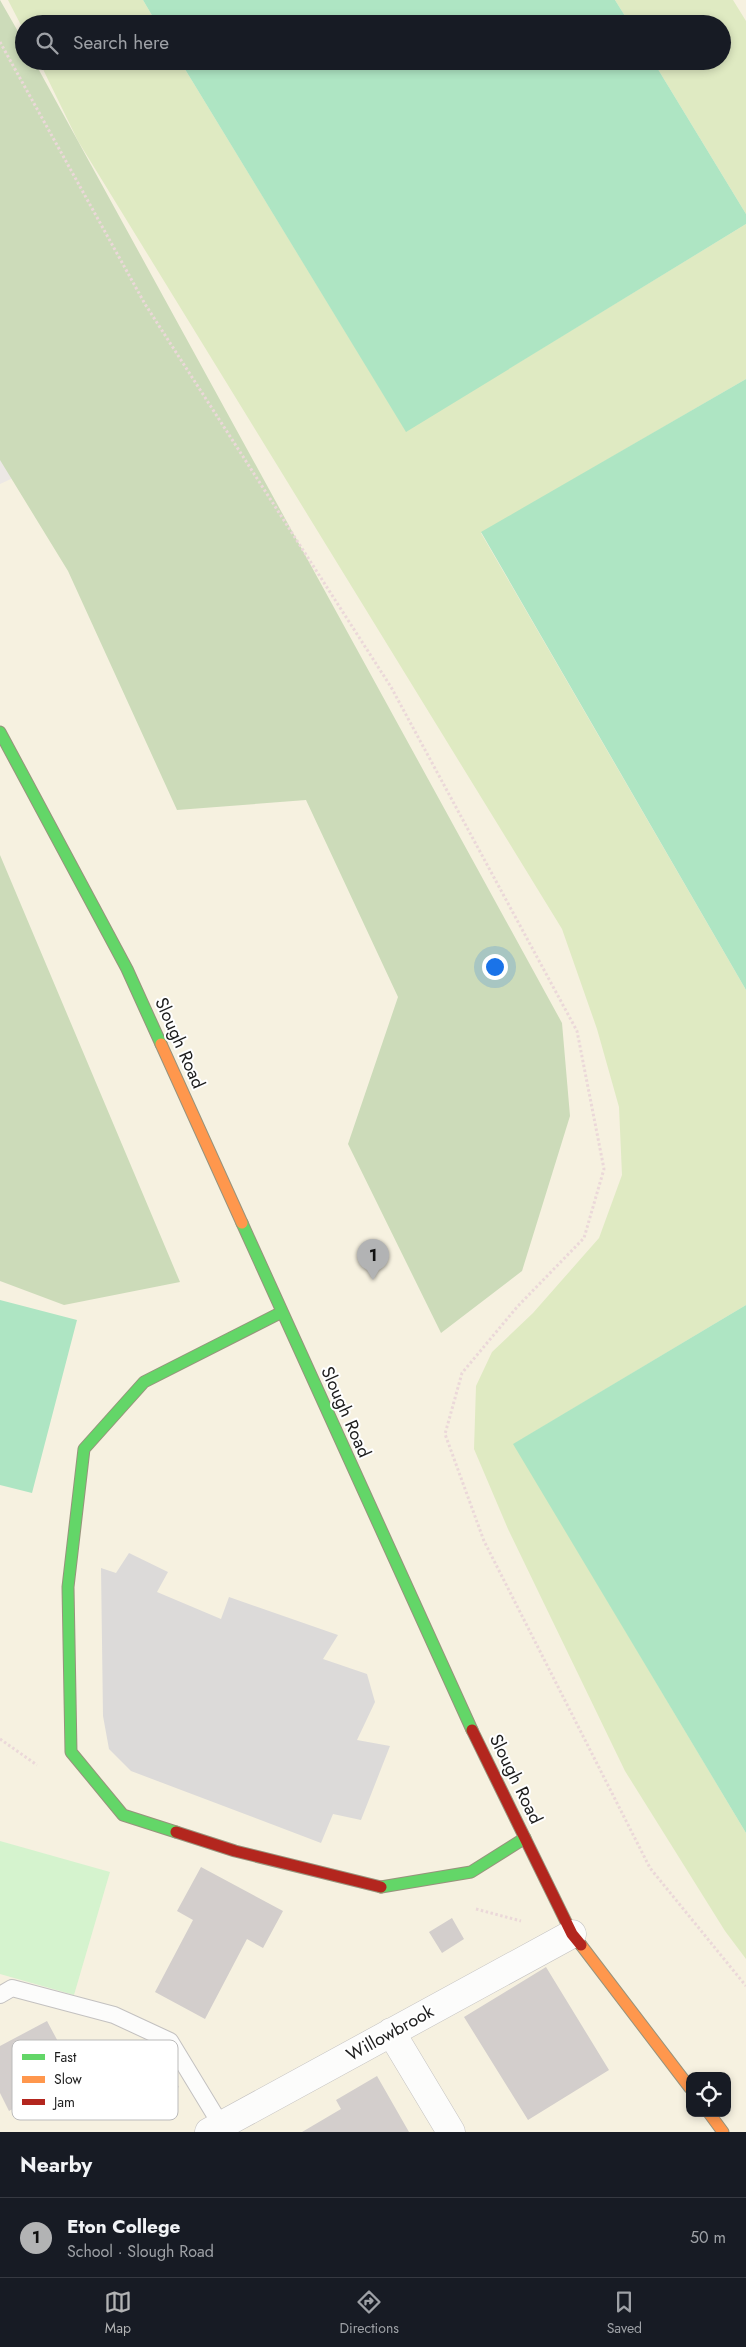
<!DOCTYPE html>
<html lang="en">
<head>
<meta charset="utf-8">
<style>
  :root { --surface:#171b24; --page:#242831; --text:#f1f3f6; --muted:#9ea1a6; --line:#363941; --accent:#b2b3b4 }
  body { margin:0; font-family:Jost,sans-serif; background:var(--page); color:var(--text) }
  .controls { position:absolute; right:15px; bottom:15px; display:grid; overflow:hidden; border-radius:10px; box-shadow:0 2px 8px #0003 }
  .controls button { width:45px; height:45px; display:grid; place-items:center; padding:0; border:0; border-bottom:1px solid var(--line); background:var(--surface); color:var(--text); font:25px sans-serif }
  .you { position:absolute; left:494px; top:966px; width:18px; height:18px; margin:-12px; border:4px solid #fff; border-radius:50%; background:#1a73e8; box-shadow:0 0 0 8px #1a73e833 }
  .badge { display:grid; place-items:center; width:32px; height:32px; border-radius:50%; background:var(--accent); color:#111; font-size:16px; font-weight:700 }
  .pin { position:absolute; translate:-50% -41px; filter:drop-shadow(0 1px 2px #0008) }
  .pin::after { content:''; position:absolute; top:26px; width:18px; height:15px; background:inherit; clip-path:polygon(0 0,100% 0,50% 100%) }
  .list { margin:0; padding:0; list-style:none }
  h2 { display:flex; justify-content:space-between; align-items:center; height:65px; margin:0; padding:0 20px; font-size:21px }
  h2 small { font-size:16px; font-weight:400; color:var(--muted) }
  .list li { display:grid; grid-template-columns:32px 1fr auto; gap:15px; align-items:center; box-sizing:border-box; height:80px; padding:0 20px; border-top:1px solid var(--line) }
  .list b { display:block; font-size:19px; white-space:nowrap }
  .list p { margin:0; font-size:16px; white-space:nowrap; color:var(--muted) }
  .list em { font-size:16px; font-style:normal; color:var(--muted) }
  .icon { flex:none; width:28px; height:28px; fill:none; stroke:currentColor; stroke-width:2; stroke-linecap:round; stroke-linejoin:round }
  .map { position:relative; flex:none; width:746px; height:2132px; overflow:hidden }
  .search { position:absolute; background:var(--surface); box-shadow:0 2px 8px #0003; left:15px; right:15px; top:15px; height:55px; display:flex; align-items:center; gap:12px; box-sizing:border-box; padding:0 18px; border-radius:28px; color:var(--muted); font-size:19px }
  .sheet { height:145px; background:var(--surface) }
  nav { display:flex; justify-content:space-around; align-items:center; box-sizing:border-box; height:70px; border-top:1px solid var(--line); background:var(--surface); font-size:14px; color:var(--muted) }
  nav a { display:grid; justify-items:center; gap:2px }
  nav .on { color:var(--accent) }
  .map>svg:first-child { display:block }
  .education { fill:#f6f1e0; fill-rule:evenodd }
  .grass { fill:#dfeac2 }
  .forest { fill:#ccdbb9 }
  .park { fill:#d5f3ce }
  .pitch { fill:#aee5c3 }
  .parking { fill:#dcdad9 }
  .building { fill:#d3cecc }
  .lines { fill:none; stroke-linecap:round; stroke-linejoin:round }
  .lane-casing { stroke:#c3c1c0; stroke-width:18 }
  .street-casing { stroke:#c3c1c0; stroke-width:29 }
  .fast-casing { stroke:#97937c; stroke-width:13 }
  .slow-casing { stroke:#97937c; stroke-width:13 }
  .jam-casing { stroke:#97937c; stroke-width:13 }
  .path { stroke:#ebd8d9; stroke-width:3; stroke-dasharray:2.5 2.5; stroke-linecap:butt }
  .lane { stroke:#fcfcfb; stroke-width:16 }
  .street { stroke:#fcfcfb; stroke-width:28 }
  .fast { stroke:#63d668; stroke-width:11 }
  .slow { stroke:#ff974d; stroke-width:11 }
  .jam { stroke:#b3261e; stroke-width:11 }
  .labels { text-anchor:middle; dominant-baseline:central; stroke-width:4; stroke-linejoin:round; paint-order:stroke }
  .street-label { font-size:18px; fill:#1d1d1d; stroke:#fff }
  .key { fill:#fff; stroke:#bbb; stroke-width:1 }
  .key-label { font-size:14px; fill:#1d1d1d }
</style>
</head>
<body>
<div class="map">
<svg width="746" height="2132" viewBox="0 0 746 2132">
  <rect width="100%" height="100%" fill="#ece8e5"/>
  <!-- education -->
  <path class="education" d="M0,0H746V2132H0V484L154,413ZM24,24H722V61H24ZM690,2076H727V2113H690Z"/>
  <!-- grass -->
  <path class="grass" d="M8,0H143L157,24H24V31Z
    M615,0H733L746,21V214L653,61H722V24H630Z
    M39,61H180L406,431L746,224V379L481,533L746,990V1305L514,1444L746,1833V1959L725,1931L625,1771L508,1529L474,1449L476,1386L492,1352L533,1313L599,1238L622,1175L619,1107L597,1029L562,929L78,141Z"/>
  <!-- forest -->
  <path class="forest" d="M0,0L24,42V61H34L562,1023L570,1116L522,1271L441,1333L348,1144L398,997L306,800L177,810L68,571L0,460Z
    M0,855L180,1282L64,1305L0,1281Z"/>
  <!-- park -->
  <path class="park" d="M0,1841L110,1872L74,1995L0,1974Z"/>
  <!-- pitch -->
  <path class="pitch" d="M143,0H615L630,24H157Z
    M180,61H653L746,214V224L406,432Z
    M746,379V990L481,532Z
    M0,1300L77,1320L32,1493L0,1485Z
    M746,1305V1833L513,1444Z"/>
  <!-- parking -->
  <path class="parking" d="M129,1553L168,1572L157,1592L221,1619L229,1597L338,1635L323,1659L367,1674L375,1702L357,1740L390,1746L361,1820L333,1814L321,1843L131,1771L109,1749L103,1716L101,1568L116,1573Z"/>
  <!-- building -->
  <path class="building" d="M201,1867L283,1911L263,1948L247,1939L205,2019L155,1992L193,1920L177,1911Z
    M452,1918L464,1939L442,1953L429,1932Z
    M546,1967L609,2070L528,2120L464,2017Z
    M47,2021L70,2064L50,2076L55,2086L9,2111L0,2093V2046Z
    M157,2054L179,2087L158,2100L137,2066Z
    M377,2076L409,2132H302L341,2109L336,2100Z"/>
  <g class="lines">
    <defs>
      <path id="lane" d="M0,1995L12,1988L114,2015L170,2041L221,2125"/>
      <path id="street" d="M391,2032L451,2132
        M209,2132L572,1934"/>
      <path id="fast" d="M0,732L127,969L161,1044
        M242,1223L472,1730
        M176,1832L123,1815L71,1752L68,1587L84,1449L144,1382L282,1312
        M381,1887L471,1872L525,1838"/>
      <path id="slow" d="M161,1044L242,1223
        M581,1945L690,2088
        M709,2113L723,2132"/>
      <path id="jam" d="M472,1730L572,1934L581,1945
        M176,1832L235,1851L381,1887"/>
    </defs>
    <!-- lane casing -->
    <use href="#lane" class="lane-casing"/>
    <!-- street casing -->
    <use href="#street" class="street-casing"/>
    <!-- fast casing -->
    <use href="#fast" class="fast-casing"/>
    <!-- slow casing -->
    <use href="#slow" class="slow-casing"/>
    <!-- jam casing -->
    <use href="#jam" class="jam-casing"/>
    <!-- path -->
    <path class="path" d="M0,42L145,304L391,687L577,1031L604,1169L584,1238L517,1307L462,1373L445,1434L484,1541L650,1868L746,1986
      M0,1739L37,1765
      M476,1909L521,1921"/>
    <!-- lane -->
    <use href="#lane" class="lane"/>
    <!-- street -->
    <use href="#street" class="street"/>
    <!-- fast -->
    <use href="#fast" class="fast"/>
    <!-- slow -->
    <use href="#slow" class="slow"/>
    <!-- jam -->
    <use href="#jam" class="jam"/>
  </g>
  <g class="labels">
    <!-- street labels -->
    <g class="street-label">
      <text transform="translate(180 1043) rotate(66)">Slough Road</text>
      <text transform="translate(346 1412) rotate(66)">Slough Road</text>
      <text transform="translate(516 1779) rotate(64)">Slough Road</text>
      <text transform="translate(390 2033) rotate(-29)">Willowbrook</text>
    </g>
  </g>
  <!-- legend -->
  <rect x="12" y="2040" width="166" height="80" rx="8" class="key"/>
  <rect x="22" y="2054" width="23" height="6" fill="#63d668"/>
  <rect x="22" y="2076" width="23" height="7" fill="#ff974d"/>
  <rect x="22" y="2099" width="23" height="6" fill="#b3261e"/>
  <g class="key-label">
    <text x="54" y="2062">Fast</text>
    <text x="54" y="2084">Slow</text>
    <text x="54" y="2107">Jam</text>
  </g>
</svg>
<div class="controls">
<button><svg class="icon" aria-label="locate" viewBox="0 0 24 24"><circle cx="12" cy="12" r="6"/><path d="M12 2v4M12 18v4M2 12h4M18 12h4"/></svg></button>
</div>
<div class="you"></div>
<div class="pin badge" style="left:373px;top:1280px">1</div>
<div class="search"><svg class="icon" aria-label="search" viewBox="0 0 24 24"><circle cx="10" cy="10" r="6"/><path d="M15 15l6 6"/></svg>Search here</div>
</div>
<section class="sheet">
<h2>Nearby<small></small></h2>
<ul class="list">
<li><span class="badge">1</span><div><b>Eton College</b><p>School · Slough Road</p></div><em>50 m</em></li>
</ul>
</section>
<nav>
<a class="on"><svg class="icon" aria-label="map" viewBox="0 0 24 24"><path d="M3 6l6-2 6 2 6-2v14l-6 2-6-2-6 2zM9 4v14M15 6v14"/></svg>Map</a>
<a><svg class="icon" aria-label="directions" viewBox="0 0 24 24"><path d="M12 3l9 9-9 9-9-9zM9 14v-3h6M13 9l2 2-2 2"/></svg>Directions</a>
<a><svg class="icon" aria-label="saved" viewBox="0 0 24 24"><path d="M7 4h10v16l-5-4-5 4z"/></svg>Saved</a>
</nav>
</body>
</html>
